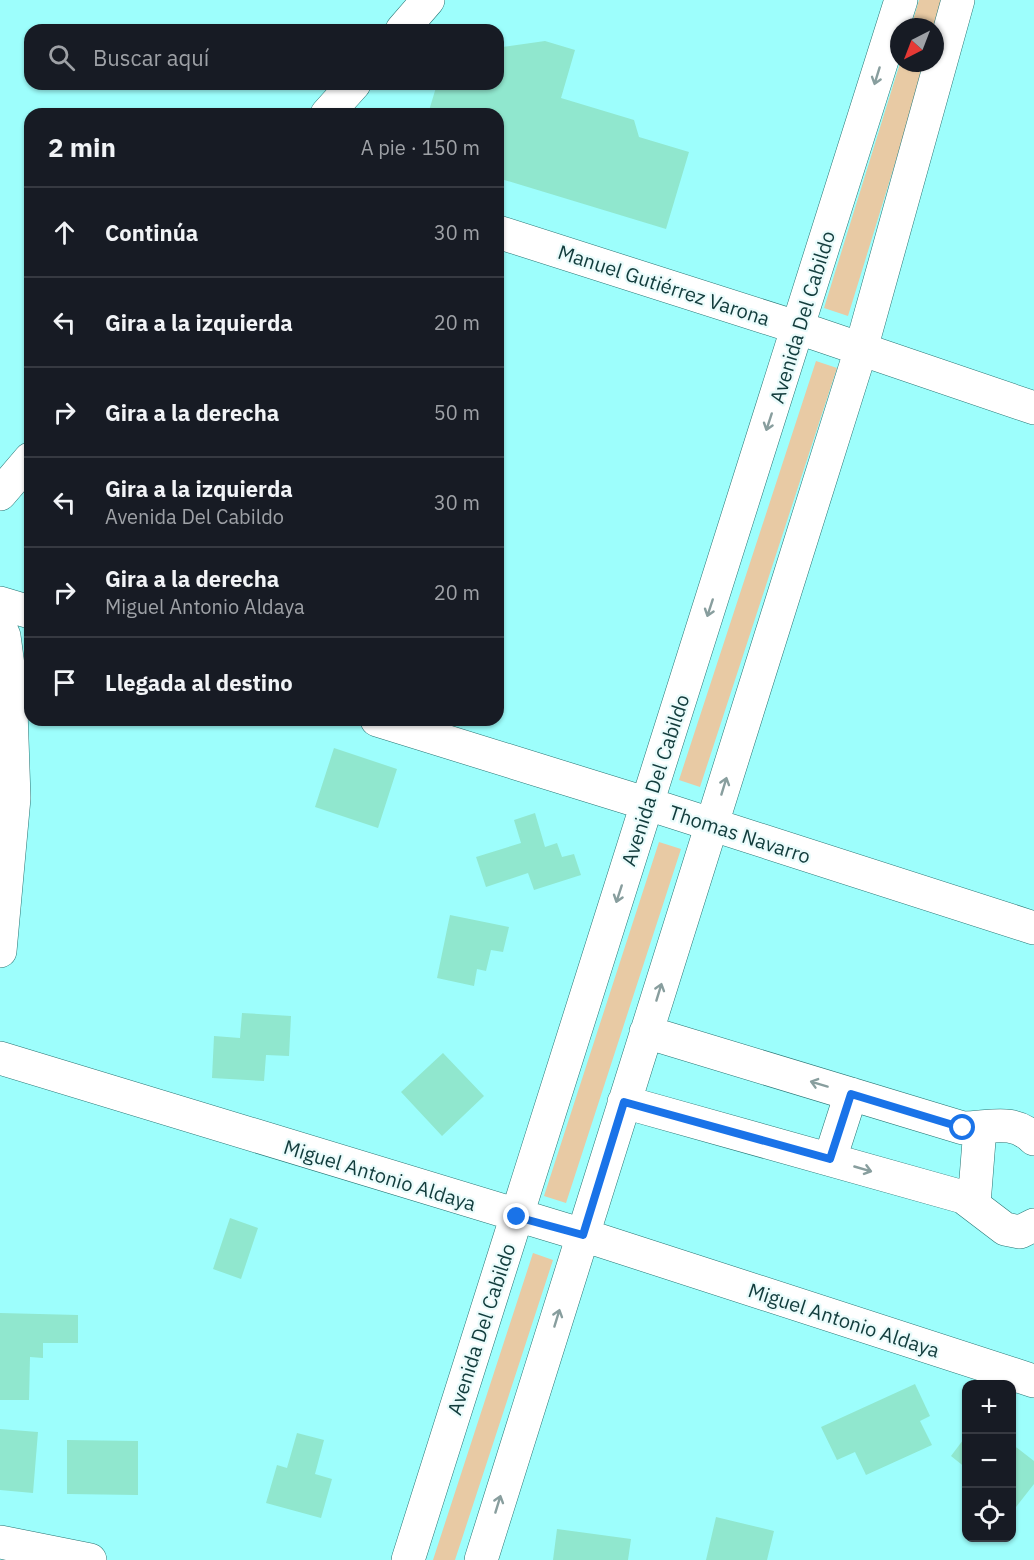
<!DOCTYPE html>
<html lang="es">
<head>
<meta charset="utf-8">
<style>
  :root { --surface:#171b24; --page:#242831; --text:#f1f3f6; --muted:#9ea1a6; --line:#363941 }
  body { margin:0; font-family:"IBM Plex Sans",sans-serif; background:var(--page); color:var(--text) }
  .controls { position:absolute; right:18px; bottom:18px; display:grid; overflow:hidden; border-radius:12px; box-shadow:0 2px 4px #0004 }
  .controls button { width:54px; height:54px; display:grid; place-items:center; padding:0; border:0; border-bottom:2px solid var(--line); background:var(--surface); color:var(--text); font:30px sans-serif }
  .compass { position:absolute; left:890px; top:18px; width:54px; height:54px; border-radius:50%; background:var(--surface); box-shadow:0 2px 4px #0004; rotate:222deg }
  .stop { position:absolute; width:18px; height:18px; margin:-14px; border:4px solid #1a73e8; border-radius:50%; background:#fff }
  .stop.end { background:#1a73e8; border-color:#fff; box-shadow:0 2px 6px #0008 }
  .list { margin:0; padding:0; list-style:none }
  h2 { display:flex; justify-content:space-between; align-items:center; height:78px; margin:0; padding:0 24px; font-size:26px }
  h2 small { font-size:20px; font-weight:400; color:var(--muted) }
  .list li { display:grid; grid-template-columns:39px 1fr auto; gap:18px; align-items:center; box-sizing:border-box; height:90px; padding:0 24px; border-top:2px solid var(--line) }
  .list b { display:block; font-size:22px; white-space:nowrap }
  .list p { margin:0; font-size:20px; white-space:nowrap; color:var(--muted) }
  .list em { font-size:20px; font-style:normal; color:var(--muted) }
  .icon { flex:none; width:33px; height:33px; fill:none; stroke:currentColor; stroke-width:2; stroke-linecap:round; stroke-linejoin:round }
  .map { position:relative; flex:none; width:1034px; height:1560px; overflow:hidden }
  .search { position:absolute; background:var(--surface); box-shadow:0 2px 4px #0004; left:24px; top:24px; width:480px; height:66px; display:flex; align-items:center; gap:15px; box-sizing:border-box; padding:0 21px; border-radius:18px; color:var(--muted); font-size:22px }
  .panel { position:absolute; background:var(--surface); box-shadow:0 2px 4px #0004; left:24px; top:108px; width:480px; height:618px; border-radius:18px }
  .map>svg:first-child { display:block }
  .green { fill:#e8caa4 }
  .building { fill:#90e7ce }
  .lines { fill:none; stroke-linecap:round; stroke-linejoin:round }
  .minor-casing { stroke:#277473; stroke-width:34 }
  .minor { stroke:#fff; stroke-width:33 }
  .oneway { stroke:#889e9e }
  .route { stroke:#1a73e8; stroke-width:8 }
  .labels { text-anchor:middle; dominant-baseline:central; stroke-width:4.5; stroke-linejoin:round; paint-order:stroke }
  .street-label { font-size:20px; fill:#123c3c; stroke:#eafbfb }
</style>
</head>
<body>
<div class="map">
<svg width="1034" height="1560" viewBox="0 0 1034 1560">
  <rect width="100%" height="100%" fill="#9dfefc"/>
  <!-- green -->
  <path class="green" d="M919,0H945L935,27H911Z
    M900,63H926L848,316L824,308Z
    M816,361L837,368L700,787L679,780Z
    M659,842L681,849L566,1203L544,1196Z
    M533,1253L553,1260L455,1560H433Z"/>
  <!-- building -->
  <path class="building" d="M545,41L575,50L561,98L634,120L639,137L689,152L666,229L498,178V114H428L437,84H454L462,86L464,84H498V50L502,47Z
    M334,748L397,769L378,828L315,807Z
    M535,813L545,847L557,843L562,857L574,854L581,875L534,890L528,873L486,887L476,857L521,843L514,820Z
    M450,915L509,927L503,952L491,950L486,971L477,969L474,986L437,978Z
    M242,1013L291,1016L289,1056L266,1055L264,1081L212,1078L214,1036L240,1038Z
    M443,1053L484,1096L442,1136L401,1092Z
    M230,1218L258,1228L241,1279L213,1269Z
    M0,1313L78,1315V1343H43V1358L30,1357L29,1400H0Z
    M915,1384L930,1416L920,1421L932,1445L866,1475L855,1452L837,1460L821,1427Z
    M0,1429L38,1432L33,1493L0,1490Z
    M297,1433L324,1440L315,1474L332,1479L321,1518L266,1503L277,1465L287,1468Z
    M966,1436V1468L951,1456Z
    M67,1440L138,1441V1495L67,1494Z
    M1012,1444L1034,1461V1484L1016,1507L1012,1503Z
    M716,1517L774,1531L767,1560H706Z
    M557,1529L631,1539L628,1560H553Z"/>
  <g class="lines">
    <defs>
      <path id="minor" d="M402,30L428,0
        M327,114L354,84
        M498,232L799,328L1034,408
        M0,494L30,459
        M0,603L30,612
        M0,627L4,636L10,680L14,798L0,951
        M377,720L648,804L1034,928
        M646,1032L963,1128C990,1128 1013,1118 1034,1139
        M0,1058L583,1235L1034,1381
        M624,1102L963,1197L1005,1229L1020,1232L1034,1225
        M830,1159L851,1094
        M974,1204L980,1128
        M0,1542L90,1560
        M408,1560L901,0
        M481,1560L861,349L958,0"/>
    </defs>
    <!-- minor casing -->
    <use href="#minor" class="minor-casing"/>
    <!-- minor -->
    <use href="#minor" class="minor"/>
  </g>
  <!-- one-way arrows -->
  <defs><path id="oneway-shaft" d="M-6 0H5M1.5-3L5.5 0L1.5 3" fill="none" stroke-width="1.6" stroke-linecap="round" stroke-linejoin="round" transform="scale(1.5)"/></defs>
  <g class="oneway">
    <use href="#oneway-shaft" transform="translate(877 76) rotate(107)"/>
    <use href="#oneway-shaft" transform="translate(769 422) rotate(108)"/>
    <use href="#oneway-shaft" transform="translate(710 608) rotate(108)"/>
    <use href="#oneway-shaft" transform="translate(724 786) rotate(-73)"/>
    <use href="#oneway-shaft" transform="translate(619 894) rotate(108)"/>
    <use href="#oneway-shaft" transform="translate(659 992) rotate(-73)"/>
    <use href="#oneway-shaft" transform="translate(819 1084) rotate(-163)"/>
    <use href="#oneway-shaft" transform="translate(863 1169) rotate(16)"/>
    <use href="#oneway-shaft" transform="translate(557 1318) rotate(-73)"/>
    <use href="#oneway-shaft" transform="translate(498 1504) rotate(-73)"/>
  </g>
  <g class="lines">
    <!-- route -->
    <path class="route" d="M517,1217L583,1235L624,1102L830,1159L851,1094L963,1128"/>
  </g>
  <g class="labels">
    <!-- street labels -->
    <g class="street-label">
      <text transform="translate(664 285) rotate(18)">Manuel Gutiérrez Varona</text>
      <text transform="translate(802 317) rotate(-73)">Avenida Del Cabildo</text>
      <text transform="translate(655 780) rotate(-72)">Avenida Del Cabildo</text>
      <text transform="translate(740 834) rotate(18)">Thomas Navarro</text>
      <text transform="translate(380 1175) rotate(17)">Miguel Antonio Aldaya</text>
      <text transform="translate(844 1320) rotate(18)">Miguel Antonio Aldaya</text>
      <text transform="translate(481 1329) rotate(-72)">Avenida Del Cabildo</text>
    </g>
  </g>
</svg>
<div class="controls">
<button>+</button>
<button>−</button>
<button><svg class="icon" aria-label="locate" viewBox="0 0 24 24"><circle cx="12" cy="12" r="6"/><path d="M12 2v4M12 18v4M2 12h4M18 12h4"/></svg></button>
</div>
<svg class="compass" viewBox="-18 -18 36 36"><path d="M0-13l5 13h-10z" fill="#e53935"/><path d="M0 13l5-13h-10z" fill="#9ea1a6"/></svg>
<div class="stop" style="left:963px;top:1128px"></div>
<div class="stop end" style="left:517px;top:1217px"></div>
<div class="search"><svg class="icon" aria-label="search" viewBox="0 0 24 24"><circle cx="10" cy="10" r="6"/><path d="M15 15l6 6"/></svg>Buscar aquí</div>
<section class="panel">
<h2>2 min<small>A pie · 150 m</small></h2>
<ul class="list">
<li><svg class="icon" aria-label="ahead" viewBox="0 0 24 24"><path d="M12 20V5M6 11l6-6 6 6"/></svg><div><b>Continúa</b></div><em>30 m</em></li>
<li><svg class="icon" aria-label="left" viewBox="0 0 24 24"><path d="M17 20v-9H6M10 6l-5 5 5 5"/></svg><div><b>Gira a la izquierda</b></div><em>20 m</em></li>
<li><svg class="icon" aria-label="right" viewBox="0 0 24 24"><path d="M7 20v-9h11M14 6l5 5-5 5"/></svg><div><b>Gira a la derecha</b></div><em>50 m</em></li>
<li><svg class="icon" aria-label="left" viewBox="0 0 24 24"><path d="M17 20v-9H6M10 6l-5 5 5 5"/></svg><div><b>Gira a la izquierda</b><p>Avenida Del Cabildo</p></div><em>30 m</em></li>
<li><svg class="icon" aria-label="right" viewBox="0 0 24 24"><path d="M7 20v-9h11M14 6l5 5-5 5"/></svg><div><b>Gira a la derecha</b><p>Miguel Antonio Aldaya</p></div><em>20 m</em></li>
<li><svg class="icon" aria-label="arrive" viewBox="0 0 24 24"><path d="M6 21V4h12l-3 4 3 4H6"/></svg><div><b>Llegada al destino</b></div></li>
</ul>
</section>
</div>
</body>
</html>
